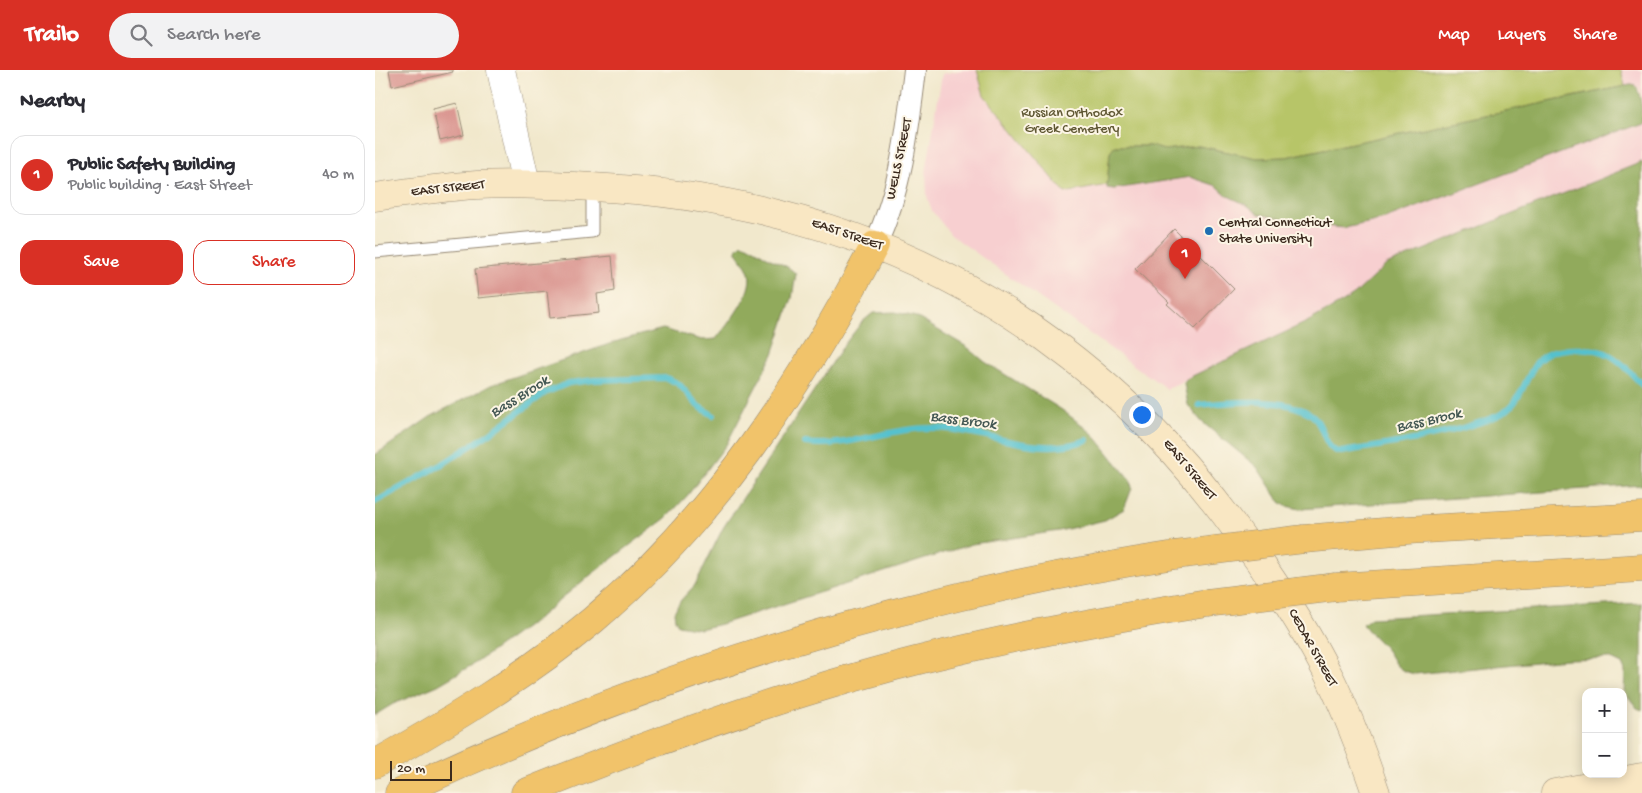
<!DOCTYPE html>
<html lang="en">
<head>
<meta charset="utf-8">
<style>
  :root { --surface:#fff; --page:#f2f2f3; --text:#2b2b33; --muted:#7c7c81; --line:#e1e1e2; --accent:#d93025 }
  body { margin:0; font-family:"Gochi Hand",sans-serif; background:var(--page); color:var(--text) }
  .controls { position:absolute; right:15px; bottom:15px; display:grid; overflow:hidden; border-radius:10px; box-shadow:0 2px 12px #0003 }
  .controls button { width:45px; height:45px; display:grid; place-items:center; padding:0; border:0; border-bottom:1px solid var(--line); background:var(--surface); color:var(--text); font:25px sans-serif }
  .scale { position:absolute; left:15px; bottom:12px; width:62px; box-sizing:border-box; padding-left:5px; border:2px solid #3b2a1e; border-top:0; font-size:14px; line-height:18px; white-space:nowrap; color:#3b2a1e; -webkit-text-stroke:4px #fcf5e5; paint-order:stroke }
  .you { position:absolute; left:766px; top:344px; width:18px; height:18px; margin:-12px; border:4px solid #fff; border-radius:50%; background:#1a73e8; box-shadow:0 0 0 8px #1a73e833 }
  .badge { display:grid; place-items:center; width:32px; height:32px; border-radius:50%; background:var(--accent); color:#fff; font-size:16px; font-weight:700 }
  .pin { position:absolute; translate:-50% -41px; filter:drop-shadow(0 1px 2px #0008) }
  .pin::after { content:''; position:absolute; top:26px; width:18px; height:15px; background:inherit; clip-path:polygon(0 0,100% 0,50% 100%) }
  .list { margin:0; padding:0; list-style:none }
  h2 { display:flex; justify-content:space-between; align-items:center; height:65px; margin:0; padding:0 20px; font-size:21px }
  h2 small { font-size:16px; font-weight:400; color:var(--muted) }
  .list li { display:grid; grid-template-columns:32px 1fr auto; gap:15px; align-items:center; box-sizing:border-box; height:80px; margin:0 10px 10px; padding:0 10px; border:1px solid var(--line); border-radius:15px }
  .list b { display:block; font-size:19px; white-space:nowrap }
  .list p { margin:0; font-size:16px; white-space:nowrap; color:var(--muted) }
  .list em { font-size:16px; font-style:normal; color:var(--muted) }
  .actions { display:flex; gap:10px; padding:15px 20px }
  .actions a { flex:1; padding:11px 0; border:1px solid var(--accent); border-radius:15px; text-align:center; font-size:18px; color:var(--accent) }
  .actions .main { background:var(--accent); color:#fff }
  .icon { flex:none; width:28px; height:28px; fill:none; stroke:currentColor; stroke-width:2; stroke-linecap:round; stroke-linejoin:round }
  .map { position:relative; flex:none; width:1267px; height:723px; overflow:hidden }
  header { display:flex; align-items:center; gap:30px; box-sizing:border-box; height:70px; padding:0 25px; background:var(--accent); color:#fff }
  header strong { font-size:24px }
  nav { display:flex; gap:28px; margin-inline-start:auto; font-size:18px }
  .search { width:350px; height:45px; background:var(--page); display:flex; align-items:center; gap:12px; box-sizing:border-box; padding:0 18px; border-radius:28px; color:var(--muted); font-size:19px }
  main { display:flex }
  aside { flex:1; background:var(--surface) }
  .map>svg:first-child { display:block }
  .built { fill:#f7cfd0 }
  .green { fill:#b7c568; stroke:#797843 }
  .forest { fill:#91aa5c; stroke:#666a3d }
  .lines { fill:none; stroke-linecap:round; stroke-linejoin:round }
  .stream { stroke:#55c1ce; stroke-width:6 }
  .building { fill:#da9590 }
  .service-casing { stroke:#968975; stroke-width:13 }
  .minor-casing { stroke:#968975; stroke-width:24 }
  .tertiary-casing { stroke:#968975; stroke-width:29 }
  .secondary-casing { stroke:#968975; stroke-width:29 }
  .motorway-casing { stroke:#968975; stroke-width:29 }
  .service { stroke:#fff; stroke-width:11 }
  .minor { stroke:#fff; stroke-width:22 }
  .tertiary { stroke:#fff; stroke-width:28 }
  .secondary { stroke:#f9e7c3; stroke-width:28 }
  .motorway { stroke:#f1c36a; stroke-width:28 }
  .motorway-bridge-casing { stroke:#968975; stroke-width:29; stroke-linecap:butt }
  .motorway-bridge { stroke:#f1c36a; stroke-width:28 }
  .poi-dot { fill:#1f6fb2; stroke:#fcf5e5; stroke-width:2 }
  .labels { text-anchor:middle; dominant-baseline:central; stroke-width:4; stroke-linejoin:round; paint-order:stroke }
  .park-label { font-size:14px; fill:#605834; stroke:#fcf5e5 }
  .street-label { font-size:14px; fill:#3b2a1e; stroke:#fcf5e5 }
  .poi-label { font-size:14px; fill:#3b2a1e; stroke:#fcf5e5; text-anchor:start }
  .water-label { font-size:15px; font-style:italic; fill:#435753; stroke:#fcf5e5 }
</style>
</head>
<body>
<header>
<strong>Trailo</strong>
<div class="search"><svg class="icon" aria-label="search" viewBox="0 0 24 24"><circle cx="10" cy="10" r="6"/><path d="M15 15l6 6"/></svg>Search here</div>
<nav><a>Map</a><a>Layers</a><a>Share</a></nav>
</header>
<main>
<aside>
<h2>Nearby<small></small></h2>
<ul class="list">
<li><span class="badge">1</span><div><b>Public Safety Building</b><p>Public building · East Street</p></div><em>40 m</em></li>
</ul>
<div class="actions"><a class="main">Save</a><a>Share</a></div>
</aside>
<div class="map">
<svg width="1267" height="723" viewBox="0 0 1267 723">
  <rect width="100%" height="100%" fill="#fcf5e5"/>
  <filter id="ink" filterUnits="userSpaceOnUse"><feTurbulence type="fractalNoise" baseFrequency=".02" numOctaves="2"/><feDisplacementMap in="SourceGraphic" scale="10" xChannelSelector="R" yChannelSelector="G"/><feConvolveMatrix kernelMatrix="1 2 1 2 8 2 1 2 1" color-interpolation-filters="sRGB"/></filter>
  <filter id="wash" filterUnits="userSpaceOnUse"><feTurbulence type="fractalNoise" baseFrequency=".0096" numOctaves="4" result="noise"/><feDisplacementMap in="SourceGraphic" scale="20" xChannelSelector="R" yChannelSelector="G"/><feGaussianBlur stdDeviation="1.12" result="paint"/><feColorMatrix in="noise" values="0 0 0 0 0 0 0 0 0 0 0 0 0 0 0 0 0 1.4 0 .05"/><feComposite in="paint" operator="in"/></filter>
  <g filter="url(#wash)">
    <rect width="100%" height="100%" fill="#f1e8cc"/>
    <!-- built -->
    <path class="built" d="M586,0H602L609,25L690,123L732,115V118L739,119L814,107L842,116L853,126L872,135L884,144L904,148L918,153L1267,51V92L1011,195L980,224L968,232L932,252L792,319L576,165L557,141L552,126L551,103L567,4Z
      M1246,0H1267V28L1264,19L1255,15L1250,16Z"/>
    <!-- green -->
    <path class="green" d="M602,0H1246L1250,16L911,87L882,88L824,76L789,80L775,76H740L735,83L732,115L690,123L609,25Z"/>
    <!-- forest -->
    <path class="forest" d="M1255,15H1259C1267,23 1267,41 1266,53L1010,149L970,158L918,153L904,148L884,144L872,135L853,126L842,116L815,107L739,119L732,118V115L735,83L739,76H775L789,80L824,76L882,88L911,87Z
      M1267,92V415L925,439L911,436L905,432L882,397L827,352L813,335L809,313L813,308L932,252L968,232L980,224L1011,195Z
      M367,174C380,178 382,181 392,187C402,193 413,195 421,204L417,228L398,284L351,375L312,426L291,448L209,510L162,549L102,592L63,615L18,634L0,645V385L55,347L116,315L246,270L288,259L327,270L341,269C352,255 380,222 374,203C372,196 366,189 362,182V179Z
      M520,242L541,247L592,277L610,292L687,340L717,363L756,411L757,418L749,439L730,450L684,461L597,474L346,554L325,559L303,555L300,549L299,542L306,530L320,515L348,458L469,275L487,252L498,243Z
      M1267,533V640L1262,638L1249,621L1250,601L1247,594L1234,588L1192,589L1040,604C1017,599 1022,593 1010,578C1002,569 995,564 988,554L996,548Z"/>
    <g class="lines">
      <!-- stream -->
      <path class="stream" d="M824,335C856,332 908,326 937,345C950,355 948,381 966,382C1018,374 1073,366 1122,346C1146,336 1148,311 1162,292C1170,283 1181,280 1193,279C1232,276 1242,287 1267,315
        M430,373C474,379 515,357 559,358C610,359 661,389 712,370
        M0,432L66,395L114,364L170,323L194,313L219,310L292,308L304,314L323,336L338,345"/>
    </g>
    <g id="blocks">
      <!-- building -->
      <path class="building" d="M14,0H77L78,2L17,16Z
        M82,33L89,65L65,71L58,39Z
        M799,159L859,219L820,259L792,234L794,232L760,199Z
        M237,186L240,221L222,224L224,243L175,248L172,221L103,228L100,199Z"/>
    </g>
  </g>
  <g filter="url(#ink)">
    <use href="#blocks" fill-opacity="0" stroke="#968975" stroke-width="1"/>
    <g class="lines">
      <defs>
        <path id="service" d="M0,182L217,162V117"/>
        <path id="minor" d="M500,175C526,120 533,59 540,0"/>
        <path id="tertiary" d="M126,0L151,114"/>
        <path id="secondary" d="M0,127C34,122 68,117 102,115C140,113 179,115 217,117C477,130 690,235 849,443C889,496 927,551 956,610C974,647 988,685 1001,723
          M1180,723L1267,707"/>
        <path id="motorway" d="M929,469L1032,460L1267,447
          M961,517L1267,498
          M0,694C76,651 151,606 218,550C339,448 427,314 500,175
          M24,723C269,607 532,526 800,485
          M150,723C259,679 368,639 481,607C596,574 714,552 832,533"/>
      </defs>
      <!-- service casing -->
      <use href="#service" class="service-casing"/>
      <!-- minor casing -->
      <use href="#minor" class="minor-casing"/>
      <!-- tertiary casing -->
      <use href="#tertiary" class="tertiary-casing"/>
      <!-- secondary casing -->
      <use href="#secondary" class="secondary-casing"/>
      <!-- motorway casing -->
      <use href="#motorway" class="motorway-casing"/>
      <!-- service -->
      <use href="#service" class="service"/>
      <!-- minor -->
      <use href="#minor" class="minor"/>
      <!-- tertiary -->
      <use href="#tertiary" class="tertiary"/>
      <!-- secondary -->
      <use href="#secondary" class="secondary"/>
      <!-- motorway -->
      <use href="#motorway" class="motorway"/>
      <defs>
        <path id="motorway-bridge" d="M800,485L929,469
          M832,533L961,517"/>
      </defs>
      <!-- motorway-bridge casing -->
      <use href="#motorway-bridge" class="motorway-bridge-casing"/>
      <!-- motorway-bridge -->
      <use href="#motorway-bridge" class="motorway-bridge"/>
    </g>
  </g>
  <!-- markers -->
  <circle class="poi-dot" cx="834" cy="161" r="5"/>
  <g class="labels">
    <!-- park labels -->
    <g class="park-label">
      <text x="697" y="43">Russian Orthodox<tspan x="697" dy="16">Greek Cemetery</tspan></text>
    </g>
    <!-- street labels -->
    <g class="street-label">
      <text transform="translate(525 89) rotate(-78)">WELLS STREET</text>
      <text transform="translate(73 119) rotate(-6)">EAST STREET</text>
      <text transform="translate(472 165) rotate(19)">EAST STREET</text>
      <text transform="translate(814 400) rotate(50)">EAST STREET</text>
      <text transform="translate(937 578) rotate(61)">CEDAR STREET</text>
    </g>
    <!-- poi labels -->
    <g class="poi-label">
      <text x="844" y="153">Central Connecticut<tspan x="844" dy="16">State University</tspan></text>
    </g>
    <!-- water labels -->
    <g class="water-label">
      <text transform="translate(145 327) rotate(-32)">Bass Brook</text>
      <text transform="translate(588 351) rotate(7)">Bass Brook</text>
      <text transform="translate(1054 351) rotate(-13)">Bass Brook</text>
    </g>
  </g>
</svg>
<div class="controls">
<button>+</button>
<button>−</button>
</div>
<div class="scale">20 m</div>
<div class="you"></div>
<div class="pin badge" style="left:810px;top:209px">1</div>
</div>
</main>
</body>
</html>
